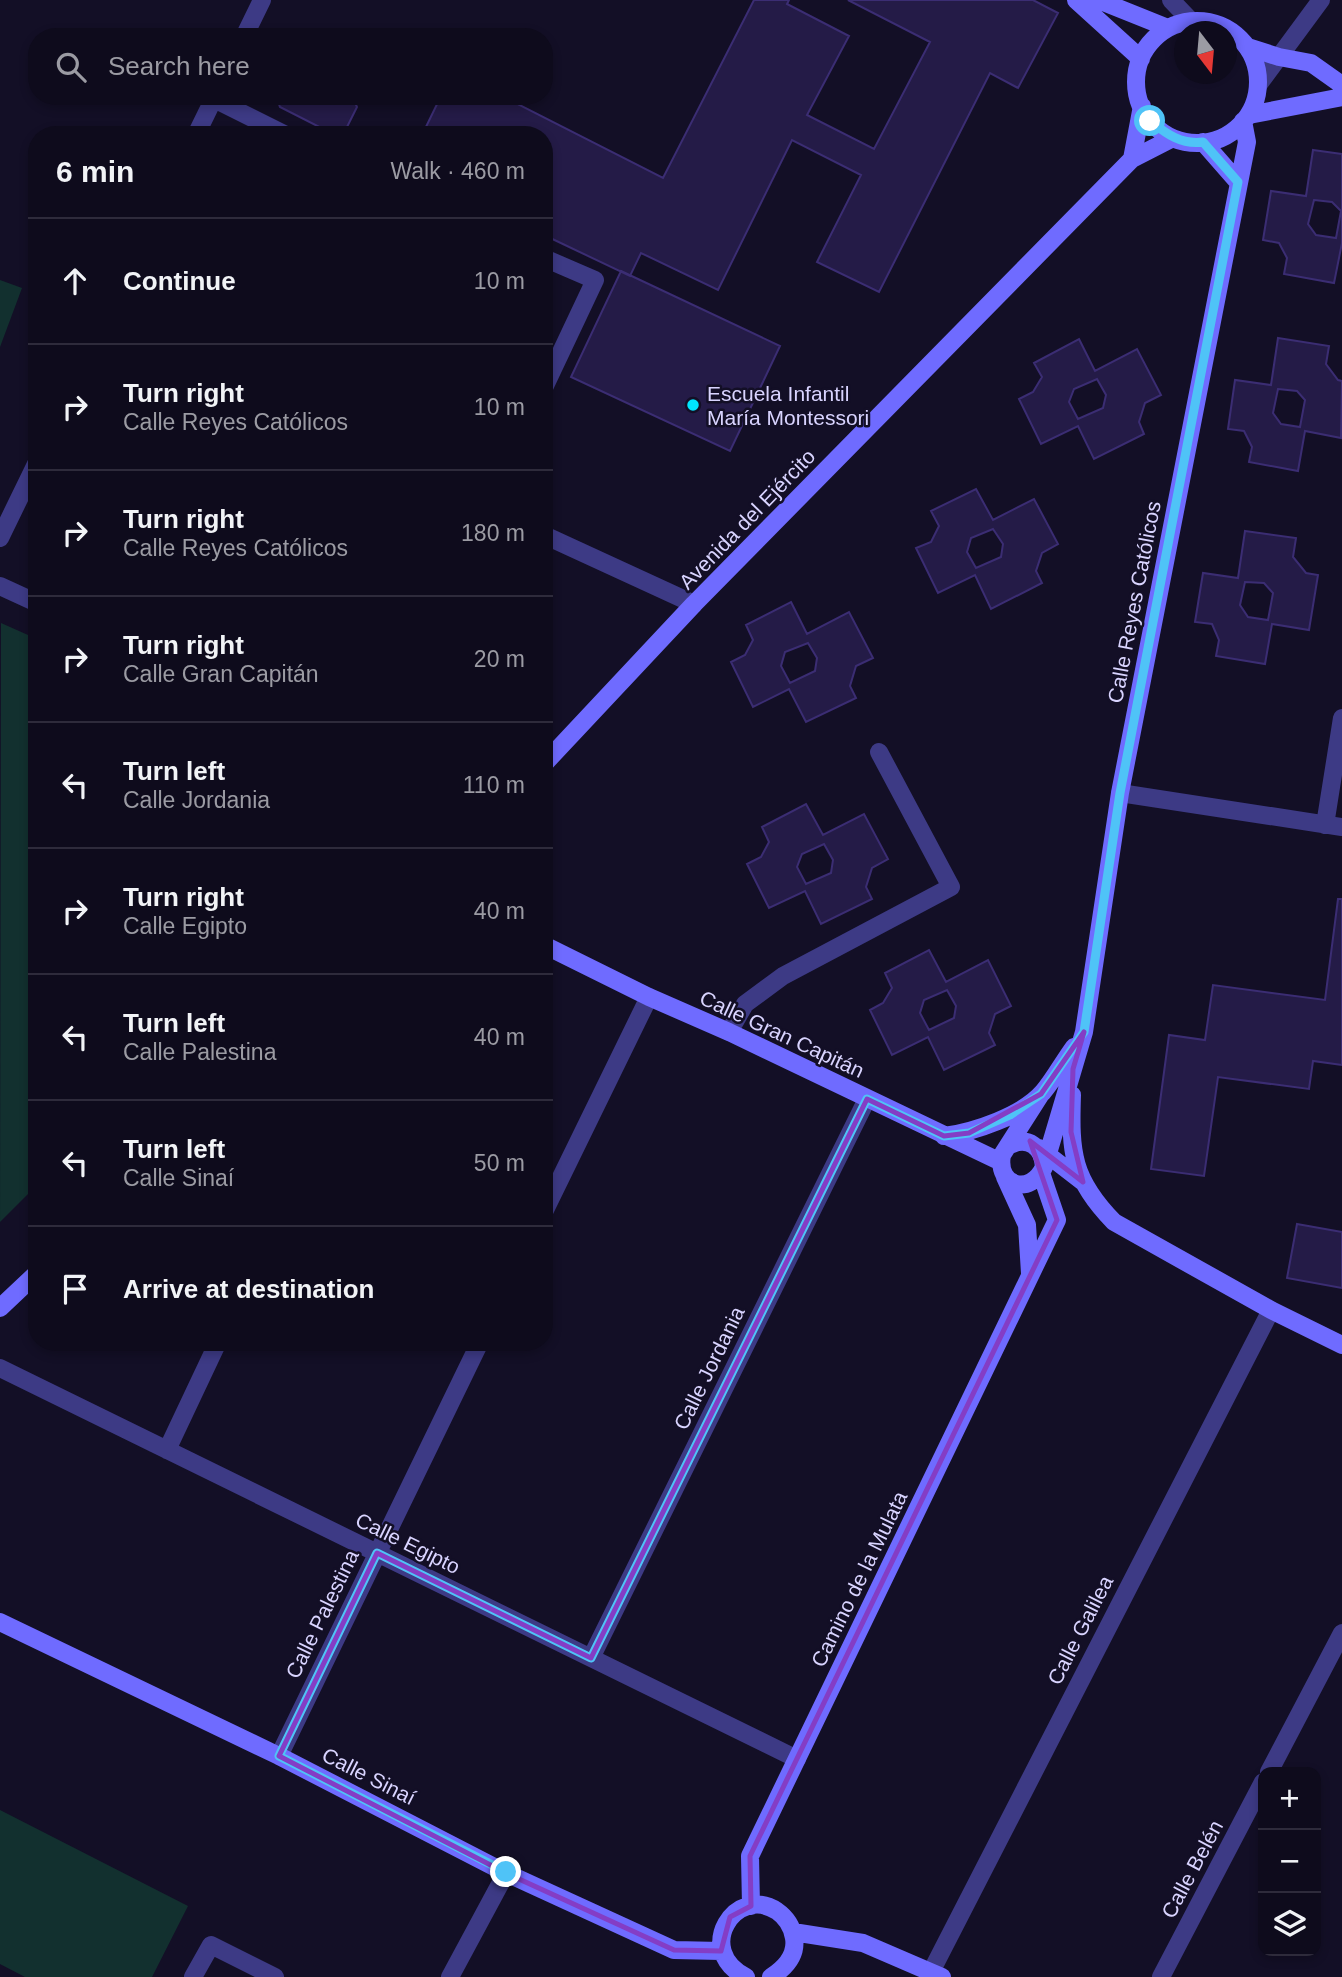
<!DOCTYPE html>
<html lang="en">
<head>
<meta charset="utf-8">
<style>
  :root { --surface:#0e0b1c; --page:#171425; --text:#f1f3f6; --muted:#9b9ba3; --line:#2e2b3b }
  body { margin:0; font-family:Helvetica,sans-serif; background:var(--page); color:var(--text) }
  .controls { position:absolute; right:21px; bottom:21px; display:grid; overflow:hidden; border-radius:14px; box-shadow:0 4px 10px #0003 }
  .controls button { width:63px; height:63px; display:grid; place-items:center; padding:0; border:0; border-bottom:2px solid var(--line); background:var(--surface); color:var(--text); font:35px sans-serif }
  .compass { position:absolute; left:1174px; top:21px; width:63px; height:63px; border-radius:50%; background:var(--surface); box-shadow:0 4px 10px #0003; rotate:164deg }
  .stop { position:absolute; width:21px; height:21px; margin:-16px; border:5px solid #4fc3f7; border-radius:50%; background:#fff }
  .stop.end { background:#4fc3f7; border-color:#fff; box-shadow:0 2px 7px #0008 }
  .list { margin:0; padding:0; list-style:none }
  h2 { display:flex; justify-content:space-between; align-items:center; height:91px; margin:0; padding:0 28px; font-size:30px }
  h2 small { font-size:23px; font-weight:400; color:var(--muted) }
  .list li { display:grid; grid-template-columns:46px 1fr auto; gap:21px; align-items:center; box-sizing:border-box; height:126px; padding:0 28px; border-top:2px solid var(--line) }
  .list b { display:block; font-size:26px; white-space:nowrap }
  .list p { margin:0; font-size:23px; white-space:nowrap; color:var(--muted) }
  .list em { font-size:23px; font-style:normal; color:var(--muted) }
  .icon { flex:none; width:38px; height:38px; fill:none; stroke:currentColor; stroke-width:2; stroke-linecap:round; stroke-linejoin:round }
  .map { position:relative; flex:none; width:1342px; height:1977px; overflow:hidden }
  .search { position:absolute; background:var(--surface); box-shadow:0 4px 10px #0003; left:28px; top:28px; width:525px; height:77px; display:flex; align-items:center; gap:18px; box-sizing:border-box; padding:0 24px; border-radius:28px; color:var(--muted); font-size:26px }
  .panel { position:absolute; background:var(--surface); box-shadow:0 4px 10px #0003; left:28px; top:126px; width:525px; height:1225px; border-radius:28px }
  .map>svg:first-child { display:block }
  .green { fill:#12302f }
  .building { fill:#241b47; stroke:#3b2d73; stroke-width:2; fill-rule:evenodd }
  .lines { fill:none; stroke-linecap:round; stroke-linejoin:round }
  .street { stroke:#3d3a85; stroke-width:18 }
  .secondary { stroke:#6f6bff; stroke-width:18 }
  .route { stroke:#4fc3f7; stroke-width:9 }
  .marked { fill:none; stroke:#843dc5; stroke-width:5; stroke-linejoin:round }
  .poi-dot { fill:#00e5ff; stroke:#130f26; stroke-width:2.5 }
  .labels { text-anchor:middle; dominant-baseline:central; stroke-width:5; stroke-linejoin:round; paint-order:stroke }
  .poi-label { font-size:21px; fill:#d9d4ff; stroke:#130f26; text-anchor:start }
  .street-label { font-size:21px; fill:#d9d4ff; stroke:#130f26 }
</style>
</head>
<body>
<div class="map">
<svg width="1342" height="1977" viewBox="0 0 1342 1977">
  <rect width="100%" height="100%" fill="#130f26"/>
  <!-- green -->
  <path class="green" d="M0,280L22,288L0,347Z
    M1,623L37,639V1185L0,1222Z
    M0,1810L188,1906L152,1977H25L0,1964Z"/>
  <!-- building -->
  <path class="building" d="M754,0H789L787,4L849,36L807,115L874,149L930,42L848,0H1033L1058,13L1018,88L990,73L879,292L817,262L861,175L792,140L718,290L641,253L630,276L544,235V135H422L441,96H502L663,178Z
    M276,96H352L357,107L343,135H335L280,107Z
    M1313,150L1342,154V243L1334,283L1284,274L1287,258L1279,243L1263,240L1271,191L1306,196ZM1314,200L1332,202L1341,211L1336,238L1316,235L1308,224Z
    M621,271L780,346L730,451L571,377Z
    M1278,338L1329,346L1326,364L1338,380L1342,381L1341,438L1305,431L1298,471L1249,462L1252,447L1244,431L1228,429L1235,380L1271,385ZM1278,389L1297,391L1305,400L1300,427L1281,424L1273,413Z
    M1079,339L1095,371L1137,349L1161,395L1145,403L1139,422L1144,434L1094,459L1078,426L1041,444L1019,399L1033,392L1042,377L1034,363ZM1097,379L1106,395L1103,408L1078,419L1069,402L1074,389Z
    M976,489L993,520L1034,499L1058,544L1042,553L1036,571L1042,583L991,609L975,575L938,593L916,548L931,542L939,526L931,511ZM993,529L1003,544L1001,557L976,568L967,552L971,538Z
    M1245,531L1296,538L1293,557L1306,573L1318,575L1309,630L1272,624L1265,664L1216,656L1219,640L1212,624L1195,622L1203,573L1238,578ZM1245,582L1264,583L1273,593L1268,620L1248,617L1240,605Z
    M791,602L807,634L849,612L873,658L856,666L850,686L856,698L806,722L789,689L753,707L731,662L745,655L753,640L746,625ZM808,643L817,658L815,671L790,683L781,666L785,652Z
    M806,804L823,835L864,814L888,859L872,868L866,887L872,899L821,924L805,891L769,908L747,864L761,857L769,842L762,827ZM824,844L833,860L831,873L806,884L797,867L802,854Z
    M1338,899H1342V1065L1313,1061L1309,1089L1218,1077L1204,1176L1151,1169L1169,1035L1205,1040L1213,985L1325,1000Z
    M929,950L946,982L988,960L1011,1006L995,1014L989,1033L995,1045L944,1070L928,1037L892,1055L870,1010L883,1003L892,988L885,973ZM947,990L956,1006L954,1018L929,1030L920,1013L924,1000Z
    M1297,1224L1342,1232V1288L1287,1278Z"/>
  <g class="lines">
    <!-- street -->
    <path class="street" d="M1171,0L1191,21
      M244,37L262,0
      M1259,84L1321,0
      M214,99L286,135
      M196,135L215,96
      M544,258L595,280L544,388
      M544,535L694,604
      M0,538L37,462
      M0,586L37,603
      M1120,793L1342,827
      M1325,825L1342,718
      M729,1032L745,1004L783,976L951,887L879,752
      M544,1212L649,997
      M0,1368L797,1759
      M167,1450L218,1342
      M591,1658L867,1099
      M279,1756L480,1342
      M1269,1772L1342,1633
      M931,1972L1271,1310
      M193,1977L211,1945L275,1977
      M450,1977L506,1873
      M1161,1977L1263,1782"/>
    <!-- secondary -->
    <path class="secondary" d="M1076,0L1141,59
      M1098,0L1168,28
      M1136 82a61 61 0 1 1 122 0a61 61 0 1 1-122 0Z
      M1248,47L1279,57L1311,63L1342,85
      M1249,115L1342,97
      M1203,142L1238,182
      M1132,159L1142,106
      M544,764L694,604L1132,159L1173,138
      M544,945L649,997L729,1032L1001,1162
      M1072,1095C1070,1153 1072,1179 1114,1222L1271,1310L1342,1345
      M944,1136C974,1132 1022,1116 1043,1092C1054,1079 1063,1062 1074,1047
      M1010,1145C1028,1136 1043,1147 1044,1167C1031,1196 996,1187 1002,1155L1041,1094
      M1039,1148L1083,1182
      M1044,1167L1084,1032L1120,793L1247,142L1243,121
      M1005,1177L1027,1225L1030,1273
      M0,1308L37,1273
      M0,1622L279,1756L506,1873L674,1950L721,1951
      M751,1906L750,1856L1057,1220L1041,1173
      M793,1932L863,1943L942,1977
      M746,1977C693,1950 736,1884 777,1911C787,1918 792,1926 794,1938C797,1956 785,1968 771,1977"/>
  </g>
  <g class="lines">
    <!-- route -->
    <path class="route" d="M506,1872L279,1756L377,1553L591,1658L867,1099L944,1136L969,1133L1010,1115L1041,1094L1084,1032L1120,793L1238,182L1203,142C1181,145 1167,134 1150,121"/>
  </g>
  <!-- marked area -->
  <path class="marked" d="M1084,1032L1073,1069L1071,1132L1083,1182L1030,1141L1057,1220L750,1856L751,1906L730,1917L721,1951L674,1950L506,1873L279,1756L377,1553L591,1658L867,1099L944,1136L969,1133L1041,1094Z"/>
  <!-- markers -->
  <circle class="poi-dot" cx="693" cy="405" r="7"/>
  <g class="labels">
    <!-- poi labels -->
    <g class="poi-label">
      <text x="707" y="393">Escuela Infantil<tspan x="707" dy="24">María Montessori</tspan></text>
    </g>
    <!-- street labels -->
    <g class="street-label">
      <text transform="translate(747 519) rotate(-46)">Avenida del Ejército</text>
      <text transform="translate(1134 602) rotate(-79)">Calle Reyes Católicos</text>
      <text transform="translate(782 1034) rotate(25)">Calle Gran Capitán</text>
      <text transform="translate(709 1368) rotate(-64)">Calle Jordania</text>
      <text transform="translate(408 1543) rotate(26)">Calle Egipto</text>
      <text transform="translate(859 1579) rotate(-64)">Camino de la Mulata</text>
      <text transform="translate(322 1614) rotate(-64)">Calle Palestina</text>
      <text transform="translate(1080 1630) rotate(-63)">Calle Galilea</text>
      <text transform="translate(369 1776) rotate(27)">Calle Sinaí</text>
      <text transform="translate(1192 1869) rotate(-62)">Calle Belén</text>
    </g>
  </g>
</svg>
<div class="controls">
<button>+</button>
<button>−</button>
<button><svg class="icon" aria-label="layers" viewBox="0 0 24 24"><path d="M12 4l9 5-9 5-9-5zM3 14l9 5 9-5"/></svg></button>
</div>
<svg class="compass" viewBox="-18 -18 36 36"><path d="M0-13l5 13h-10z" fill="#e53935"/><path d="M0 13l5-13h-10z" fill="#9b9ba3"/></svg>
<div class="stop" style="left:1150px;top:121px"></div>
<div class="stop end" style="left:506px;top:1872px"></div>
<div class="search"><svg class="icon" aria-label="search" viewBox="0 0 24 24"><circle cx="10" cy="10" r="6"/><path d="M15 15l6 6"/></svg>Search here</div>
<section class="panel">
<h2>6 min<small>Walk · 460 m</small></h2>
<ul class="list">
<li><svg class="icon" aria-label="ahead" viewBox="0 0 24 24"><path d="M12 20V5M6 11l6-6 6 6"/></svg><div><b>Continue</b></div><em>10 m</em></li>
<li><svg class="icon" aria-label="right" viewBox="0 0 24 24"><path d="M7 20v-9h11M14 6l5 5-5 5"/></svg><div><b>Turn right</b><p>Calle Reyes Católicos</p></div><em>10 m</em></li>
<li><svg class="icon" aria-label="right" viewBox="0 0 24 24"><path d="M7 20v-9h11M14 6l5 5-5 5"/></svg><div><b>Turn right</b><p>Calle Reyes Católicos</p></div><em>180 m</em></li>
<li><svg class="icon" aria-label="right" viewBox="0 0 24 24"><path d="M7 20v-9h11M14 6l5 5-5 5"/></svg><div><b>Turn right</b><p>Calle Gran Capitán</p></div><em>20 m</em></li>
<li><svg class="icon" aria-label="left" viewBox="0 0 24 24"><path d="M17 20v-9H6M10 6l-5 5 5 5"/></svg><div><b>Turn left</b><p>Calle Jordania</p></div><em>110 m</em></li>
<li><svg class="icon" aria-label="right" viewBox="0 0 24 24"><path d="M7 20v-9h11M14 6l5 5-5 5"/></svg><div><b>Turn right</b><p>Calle Egipto</p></div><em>40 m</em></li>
<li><svg class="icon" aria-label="left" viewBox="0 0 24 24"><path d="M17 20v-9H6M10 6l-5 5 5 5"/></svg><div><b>Turn left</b><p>Calle Palestina</p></div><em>40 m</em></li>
<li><svg class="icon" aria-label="left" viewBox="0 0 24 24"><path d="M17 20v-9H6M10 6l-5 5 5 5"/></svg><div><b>Turn left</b><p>Calle Sinaí</p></div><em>50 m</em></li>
<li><svg class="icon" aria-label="arrive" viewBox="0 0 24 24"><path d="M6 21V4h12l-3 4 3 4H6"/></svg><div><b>Arrive at destination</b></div></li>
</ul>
</section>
</div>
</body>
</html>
